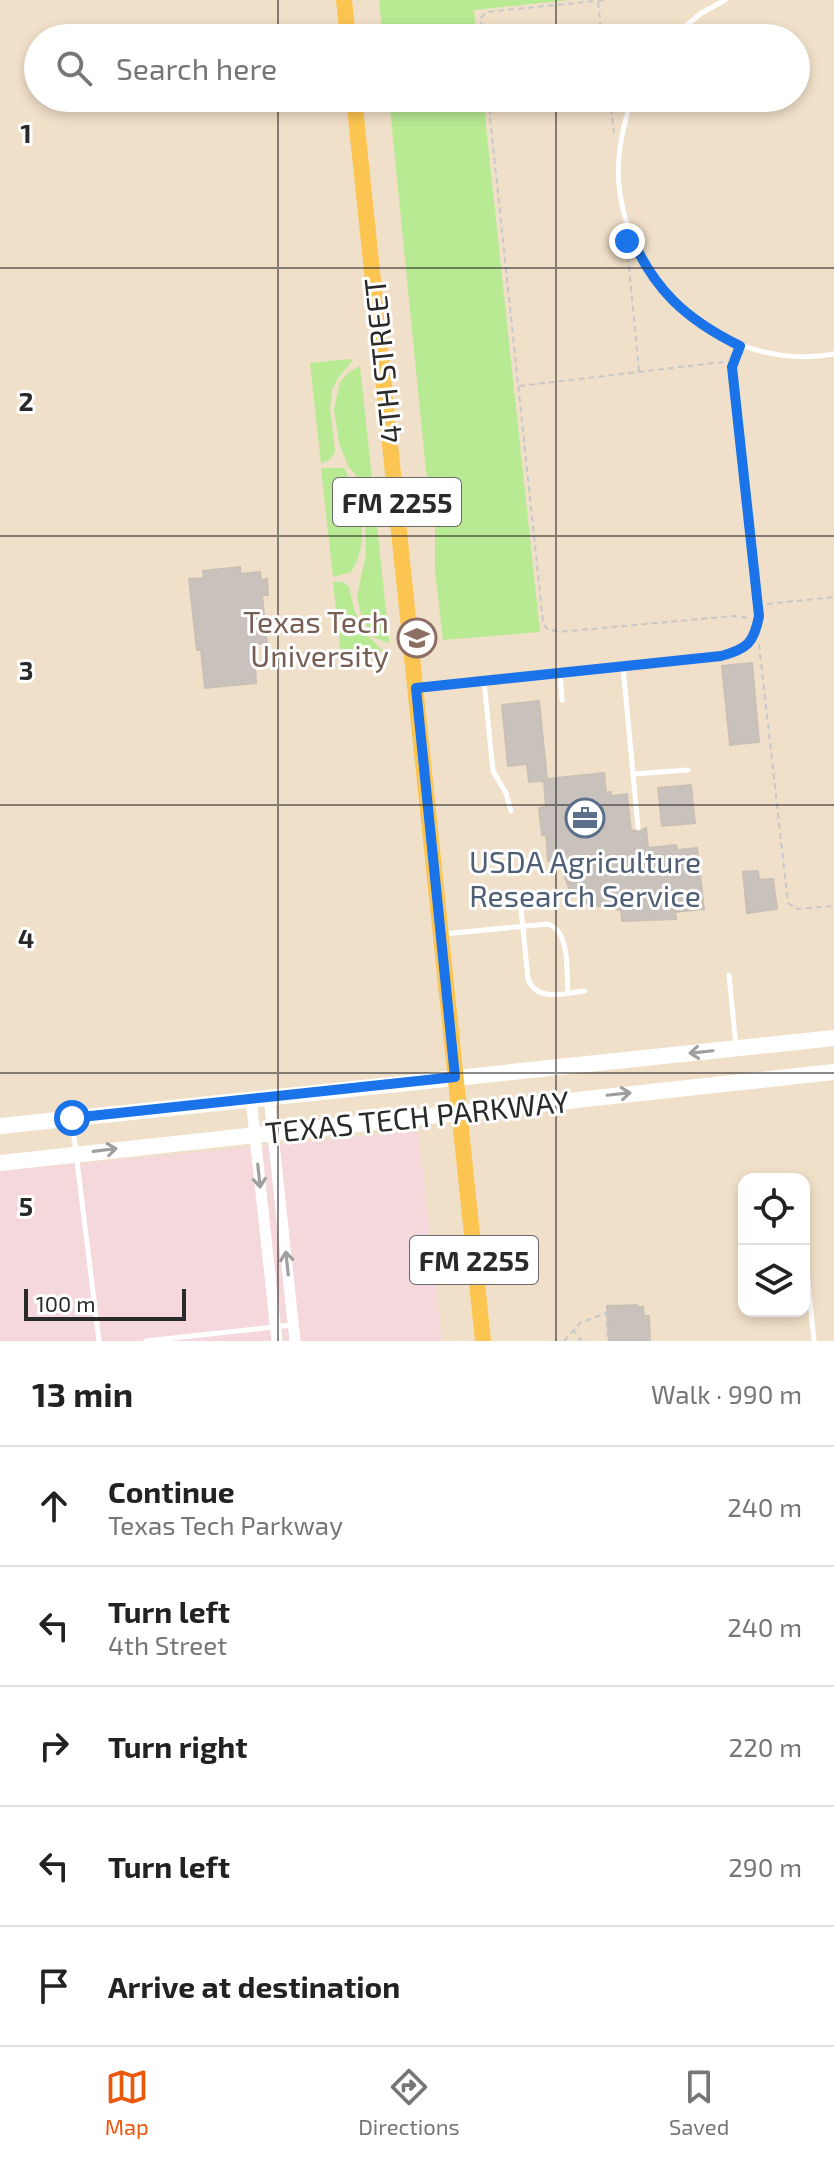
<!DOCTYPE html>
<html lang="en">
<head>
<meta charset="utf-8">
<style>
  :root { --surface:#fff; --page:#f2f2f2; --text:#222; --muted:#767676; --line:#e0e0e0; --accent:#ea580c }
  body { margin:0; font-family:"Exo 2",sans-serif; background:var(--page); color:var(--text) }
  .controls { position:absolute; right:24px; bottom:24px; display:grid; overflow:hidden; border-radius:16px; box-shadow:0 4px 12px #0003 }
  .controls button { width:72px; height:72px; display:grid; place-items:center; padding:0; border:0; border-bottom:2px solid var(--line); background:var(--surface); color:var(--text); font:40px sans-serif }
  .scale { position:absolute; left:24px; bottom:20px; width:162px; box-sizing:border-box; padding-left:8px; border:4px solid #2a2a2a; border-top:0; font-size:22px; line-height:28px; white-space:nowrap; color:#2a2a2a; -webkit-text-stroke:6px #fff; paint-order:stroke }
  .stop { position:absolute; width:24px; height:24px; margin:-18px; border:6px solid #1a73e8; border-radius:50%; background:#fff }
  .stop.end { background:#1a73e8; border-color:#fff; box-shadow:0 2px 8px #0008 }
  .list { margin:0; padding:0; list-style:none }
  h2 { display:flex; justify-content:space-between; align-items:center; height:104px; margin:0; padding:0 32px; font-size:34px }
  h2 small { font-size:26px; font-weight:400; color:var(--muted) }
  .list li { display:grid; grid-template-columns:52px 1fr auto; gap:24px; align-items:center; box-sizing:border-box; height:120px; padding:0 32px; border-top:2px solid var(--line) }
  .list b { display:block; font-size:30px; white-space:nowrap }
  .list p { margin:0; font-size:26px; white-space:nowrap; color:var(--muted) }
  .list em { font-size:26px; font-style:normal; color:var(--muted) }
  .icon { flex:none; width:44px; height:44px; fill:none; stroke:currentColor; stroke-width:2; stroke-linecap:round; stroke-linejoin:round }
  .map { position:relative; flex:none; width:834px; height:1341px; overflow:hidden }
  .search { position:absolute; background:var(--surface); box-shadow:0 4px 12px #0003; left:24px; right:24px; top:24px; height:88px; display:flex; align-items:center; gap:20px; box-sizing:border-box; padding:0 28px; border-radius:44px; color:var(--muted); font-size:30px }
  .sheet { height:704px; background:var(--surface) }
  nav { display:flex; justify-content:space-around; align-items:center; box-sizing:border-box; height:112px; border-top:2px solid var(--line); background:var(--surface); font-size:22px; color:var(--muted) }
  nav a { display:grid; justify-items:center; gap:4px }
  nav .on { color:var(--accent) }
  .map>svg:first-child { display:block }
  .education { fill:#f1e0c9; fill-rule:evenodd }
  .medical { fill:#f5d8dc }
  .green { fill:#b8e993 }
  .building { fill:#c9c1bb; stroke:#c9c0b5; stroke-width:2 }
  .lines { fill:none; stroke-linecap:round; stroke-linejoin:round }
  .path { stroke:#c8c8c8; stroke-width:2; stroke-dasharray:6 4; stroke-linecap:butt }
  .lane { stroke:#fff; stroke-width:5 }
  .street { stroke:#fff; stroke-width:11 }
  .secondary { stroke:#fff; stroke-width:16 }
  .primary { stroke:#fcc552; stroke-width:16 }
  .oneway { stroke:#9f9f9f }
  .route { stroke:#1a73e8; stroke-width:10 }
  .grid { fill:none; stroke:#2a2a2a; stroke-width:2; stroke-opacity:0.55 }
  .labels { text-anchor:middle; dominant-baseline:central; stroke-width:6; stroke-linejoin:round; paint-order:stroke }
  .shield { fill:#fff; stroke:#6a6a6a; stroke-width:2 }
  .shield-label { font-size:28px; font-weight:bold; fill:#2a2a2a }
  .street-label { font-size:30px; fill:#2a2a2a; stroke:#fff }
  .education-label { font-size:30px; fill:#785e54; stroke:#fff; text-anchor:end }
  .service-label { font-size:30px; fill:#4e5e75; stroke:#fff }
  .grid-label { font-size:26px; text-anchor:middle; font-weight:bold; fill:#2a2a2a; stroke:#fff; stroke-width:6; stroke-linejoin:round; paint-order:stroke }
</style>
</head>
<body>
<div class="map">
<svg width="834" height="1341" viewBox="0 0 834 1341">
  <rect width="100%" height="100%" fill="#eee4db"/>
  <!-- education -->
  <path class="education" d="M0,0H834V1341H0ZM38,38H796V98H38ZM744,1179H804V1311H744Z"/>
  <!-- medical -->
  <path class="medical" d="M418,1131L442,1341H0V1171Z"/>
  <!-- green -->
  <path class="green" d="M379,0H569L474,10L477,38H383Z
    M389,98H483L540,632L443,640L435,571V520L426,471Z
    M348,359L353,360L338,378L332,390L330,409L335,451L331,459L321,464L310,363Z
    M360,366L389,639V643L372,637L361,614L357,596L366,554L365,512L358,478L348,466L339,443L334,409L340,382L348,373Z
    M321,468H344C359,499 372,540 351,572L333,577Z
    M333,582H343L349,587L354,609L364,632L383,651L341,656Z"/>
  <!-- building -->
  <path class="building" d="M240,567V574L260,572L261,580L267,579L268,595H262L267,643L254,644L256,683L205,688L201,650H197L189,579L204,578L203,571Z
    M752,663L759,742L730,745L722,666Z
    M539,701L547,779L604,773L606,793L611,792V796L627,794L631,830L639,832L646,828L648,848L676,845L677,850L697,848L704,909L675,912L676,919L622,921L621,910L588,904L569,888L558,860L548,861L546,835H542L539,808L546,807L544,781L529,782L527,764L508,766L502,705Z
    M691,785L695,823L662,826L658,788Z
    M758,871L759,880L773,879L777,909L747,913L743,872Z
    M637,1305V1307H643L644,1316H649L650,1341H609L607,1306Z"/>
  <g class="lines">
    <!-- path -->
    <path class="path" d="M598,2L602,38
      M482,38L481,18L486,12L605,0
      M488,98L543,622L546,628L558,632L733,616L749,618
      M610,98L614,133
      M627,246L639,371
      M519,386L723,362
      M767,604L834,597
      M759,644L788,903L798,909L834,906
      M573,1329L581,1341
      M564,1341L580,1323L606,1313L608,1341"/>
    <!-- lane -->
    <path class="lane" d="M672,38L700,14L725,0
      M632,98C622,129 615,161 620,194C635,295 731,372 834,354
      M623,667C649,664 730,661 747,645C756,637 757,628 759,616L732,367L740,346
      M560,674L562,700
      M484,681L493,771L506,793L511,811
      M417,688L623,667L638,827
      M633,774L688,770
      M521,909L528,979C537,1003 565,993 585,991
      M443,934L548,924C571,932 566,972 568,992
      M729,975L736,1046
      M72,1120L99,1341
      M807,1271L814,1341
      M146,1341L292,1325"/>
    <!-- street -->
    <path class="street" d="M269,1097L295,1341
      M251,1099L277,1341"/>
    <!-- secondary -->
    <path class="secondary" d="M0,1126L834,1038
      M0,1163L834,1072"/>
    <!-- primary -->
    <path class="primary" d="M344,0L348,38
      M354,98L483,1341"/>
  </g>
  <!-- one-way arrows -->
  <defs><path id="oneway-shaft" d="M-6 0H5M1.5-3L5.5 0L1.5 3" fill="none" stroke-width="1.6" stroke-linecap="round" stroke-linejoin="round" transform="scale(2)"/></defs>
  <g class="oneway">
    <use href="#oneway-shaft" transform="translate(701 1052) rotate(174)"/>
    <use href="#oneway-shaft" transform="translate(619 1094) rotate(-6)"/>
    <use href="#oneway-shaft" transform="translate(105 1150) rotate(-7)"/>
    <use href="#oneway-shaft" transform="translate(259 1176) rotate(84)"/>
    <use href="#oneway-shaft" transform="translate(287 1263) rotate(-96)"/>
  </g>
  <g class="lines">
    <!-- route -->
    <path class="route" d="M72,1118L455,1077L416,688L721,656C747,649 754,643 759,616L732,367L740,346C685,319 653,289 629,232L627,241"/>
  </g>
  <!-- grid -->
  <path class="grid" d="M278,0V38M556,0V38M278,98V1341M556,98V1341M0,268H834M0,536H834M0,805H834M0,1073H834"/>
  <!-- icons -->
  <defs>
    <symbol id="university-ring" viewBox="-11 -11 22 22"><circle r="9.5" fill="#fff" stroke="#8d6e63" stroke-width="1.5"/><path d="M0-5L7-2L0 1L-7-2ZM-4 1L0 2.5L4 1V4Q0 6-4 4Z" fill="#8d6e63"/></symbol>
    <symbol id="office-ring" viewBox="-11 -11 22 22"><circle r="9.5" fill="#fff" stroke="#5c6f8a" stroke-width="1.5"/><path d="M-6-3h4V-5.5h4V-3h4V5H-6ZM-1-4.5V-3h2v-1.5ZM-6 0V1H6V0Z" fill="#5c6f8a"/></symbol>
  </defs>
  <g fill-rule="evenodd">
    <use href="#university-ring" x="395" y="616" width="44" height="44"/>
    <use href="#office-ring" x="563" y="796" width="44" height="44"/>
  </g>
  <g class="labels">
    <!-- shield labels -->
    <g class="shield">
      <rect x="333" y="478" width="128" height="48" rx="6"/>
      <rect x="410" y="1236" width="128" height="48" rx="6"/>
    </g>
    <g class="shield-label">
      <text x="397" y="502">FM 2255</text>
      <text x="474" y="1260">FM 2255</text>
    </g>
    <!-- street labels -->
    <g class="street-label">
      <text transform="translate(382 361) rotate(-96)">4TH STREET</text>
      <text transform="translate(417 1116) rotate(-6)">TEXAS TECH PARKWAY</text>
    </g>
    <!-- education labels -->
    <g class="education-label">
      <text x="389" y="621">Texas Tech<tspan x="389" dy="34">University</tspan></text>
    </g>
    <!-- service labels -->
    <g class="service-label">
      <text x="585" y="861">USDA Agriculture<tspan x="585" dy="34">Research Service</tspan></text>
    </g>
  </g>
  <g class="grid-label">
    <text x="26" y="143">1</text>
    <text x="26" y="411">2</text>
    <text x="26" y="680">3</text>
    <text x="26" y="948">4</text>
    <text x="26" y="1216">5</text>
  </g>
</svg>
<div class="controls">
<button><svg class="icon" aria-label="locate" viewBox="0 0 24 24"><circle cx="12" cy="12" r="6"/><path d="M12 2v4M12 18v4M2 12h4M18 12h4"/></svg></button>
<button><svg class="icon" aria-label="layers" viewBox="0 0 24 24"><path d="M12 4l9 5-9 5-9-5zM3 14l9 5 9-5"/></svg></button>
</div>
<div class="scale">100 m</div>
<div class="stop" style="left:72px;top:1118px"></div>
<div class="stop end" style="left:627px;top:241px"></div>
<div class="search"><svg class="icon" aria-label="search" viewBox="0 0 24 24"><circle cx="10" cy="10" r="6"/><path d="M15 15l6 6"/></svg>Search here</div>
</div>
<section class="sheet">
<h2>13 min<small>Walk · 990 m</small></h2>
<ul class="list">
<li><svg class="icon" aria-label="ahead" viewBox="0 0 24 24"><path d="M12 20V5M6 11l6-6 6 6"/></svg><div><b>Continue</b><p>Texas Tech Parkway</p></div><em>240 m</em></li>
<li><svg class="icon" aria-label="left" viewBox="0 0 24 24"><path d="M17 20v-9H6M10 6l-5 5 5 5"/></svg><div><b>Turn left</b><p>4th Street</p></div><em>240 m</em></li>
<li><svg class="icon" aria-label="right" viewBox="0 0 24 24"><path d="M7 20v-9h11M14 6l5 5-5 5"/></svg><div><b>Turn right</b></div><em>220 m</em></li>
<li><svg class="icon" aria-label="left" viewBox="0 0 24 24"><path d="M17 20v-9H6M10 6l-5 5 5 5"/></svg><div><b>Turn left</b></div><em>290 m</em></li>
<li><svg class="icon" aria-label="arrive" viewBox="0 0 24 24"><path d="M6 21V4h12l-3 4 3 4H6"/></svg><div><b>Arrive at destination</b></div></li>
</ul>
</section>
<nav>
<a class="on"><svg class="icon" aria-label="map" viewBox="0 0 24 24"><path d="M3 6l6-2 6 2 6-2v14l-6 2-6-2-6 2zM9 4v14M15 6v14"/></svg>Map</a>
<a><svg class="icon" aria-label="directions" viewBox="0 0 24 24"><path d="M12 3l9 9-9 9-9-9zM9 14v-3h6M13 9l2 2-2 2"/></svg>Directions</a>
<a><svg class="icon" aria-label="saved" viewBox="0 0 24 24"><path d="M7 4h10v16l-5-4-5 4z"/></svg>Saved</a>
</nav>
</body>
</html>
